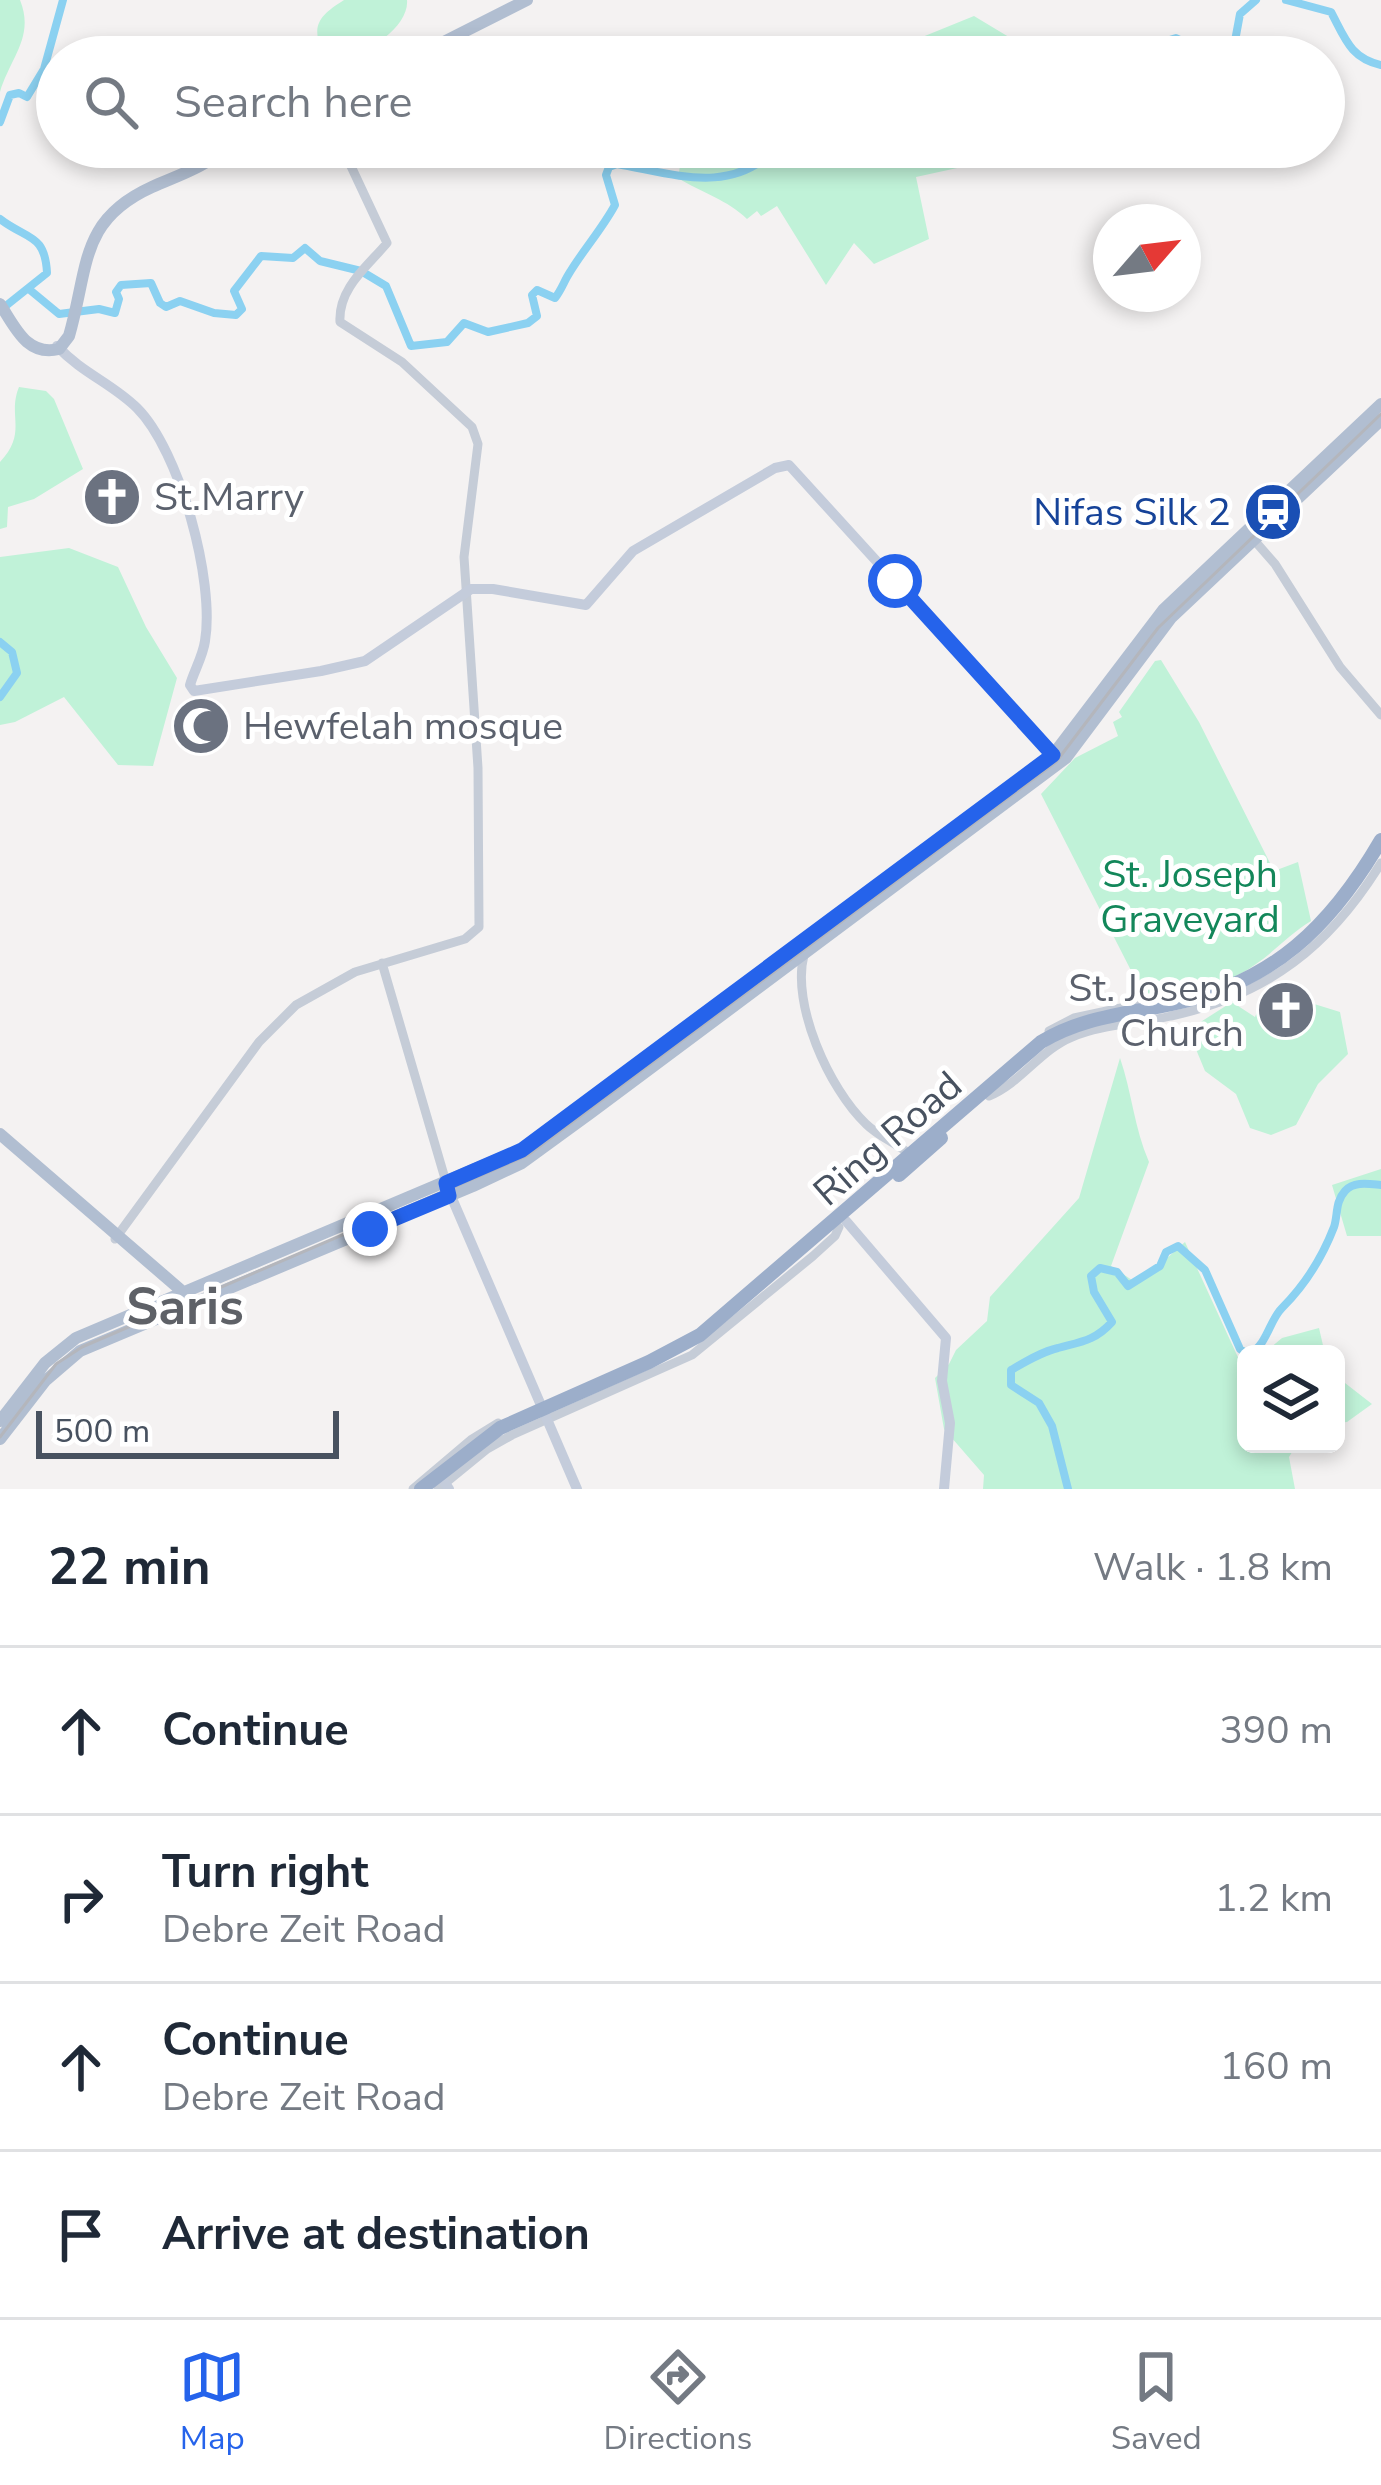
<!DOCTYPE html>
<html lang="en">
<head>
<meta charset="utf-8">
<style>
  :root { --surface:#fff; --page:#f6f6f7; --text:#1f2937; --muted:#747a83; --line:#e0e1e3; --accent:#2563eb }
  body { margin:0; font-family:"Nunito Sans",sans-serif; background:var(--page); color:var(--text) }
  .controls { position:absolute; right:36px; bottom:36px; display:grid; overflow:hidden; border-radius:18px; box-shadow:0 6px 18px #0003 }
  .controls button { width:108px; height:108px; display:grid; place-items:center; padding:0; border:0; border-bottom:3px solid var(--line); background:var(--surface); color:var(--text); font:60px sans-serif }
  .compass { position:absolute; left:1093px; top:204px; width:108px; height:108px; border-radius:50%; background:var(--surface); box-shadow:0 6px 18px #0003; rotate:62deg }
  .scale { position:absolute; left:36px; bottom:30px; width:303px; box-sizing:border-box; padding-left:12px; border:6px solid #485260; border-top:0; font-size:33px; line-height:42px; white-space:nowrap; color:#485260; -webkit-text-stroke:9px #fff; paint-order:stroke }
  .stop { position:absolute; width:36px; height:36px; margin:-27px; border:9px solid #2563eb; border-radius:50%; background:#fff }
  .stop.end { background:#2563eb; border-color:#fff; box-shadow:0 3px 12px #0008 }
  .list { margin:0; padding:0; list-style:none }
  h2 { display:flex; justify-content:space-between; align-items:center; height:156px; margin:0; padding:0 48px; font-size:51px }
  h2 small { font-size:39px; font-weight:400; color:var(--muted) }
  .list li { display:grid; grid-template-columns:78px 1fr auto; gap:36px; align-items:center; box-sizing:border-box; height:168px; padding:0 48px; border-top:3px solid var(--line) }
  .list b { display:block; font-size:45px; white-space:nowrap }
  .list p { margin:0; font-size:39px; white-space:nowrap; color:var(--muted) }
  .list em { font-size:39px; font-style:normal; color:var(--muted) }
  .icon { flex:none; width:66px; height:66px; fill:none; stroke:currentColor; stroke-width:2; stroke-linecap:round; stroke-linejoin:round }
  .map { position:relative; flex:none; width:1381px; height:1489px; overflow:hidden }
  .search { position:absolute; background:var(--surface); box-shadow:0 6px 18px #0003; left:36px; right:36px; top:36px; height:132px; display:flex; align-items:center; gap:30px; box-sizing:border-box; padding:0 42px; border-radius:66px; color:var(--muted); font-size:45px }
  .sheet { height:828px; background:var(--surface) }
  nav { display:flex; justify-content:space-around; align-items:center; box-sizing:border-box; height:168px; border-top:3px solid var(--line); background:var(--surface); font-size:33px; color:var(--muted) }
  nav a { display:grid; justify-items:center; gap:6px }
  nav .on { color:var(--accent) }
  .map>svg:first-child { display:block }
  .green { fill:#c0f2d8 }
  .lines { fill:none; stroke-linecap:round; stroke-linejoin:round }
  .river { stroke:#8bd1f1; stroke-width:8 }
  .tertiary { stroke:#c5ccd7; stroke-width:9 }
  .secondary { stroke:#c4ccdb; stroke-width:10 }
  .primary { stroke:#b1bed1; stroke-width:12 }
  .trunk { stroke:#9caeca; stroke-width:14 }
  .tram { stroke:#b4b6bc; stroke-width:3 }
  .route { stroke:#2563eb; stroke-width:15 }
  .labels { text-anchor:middle; dominant-baseline:central; stroke-width:10; stroke-linejoin:round; paint-order:stroke }
  .worship-label { font-size:39px; fill:#5b616d; stroke:#fff; text-anchor:start }
  .transit-label { font-size:39px; fill:#164399; stroke:#fff; text-anchor:end }
  .park-label { font-size:39px; fill:#13875a; stroke:#fff }
  .street-label { font-size:39px; fill:#485260; stroke:#fff }
  .district-label { font-size:51px; font-weight:bold; fill:#5e6167; stroke:#fff }
</style>
</head>
<body>
<div class="map">
<svg width="1381" height="1489" viewBox="0 0 1381 1489">
  <rect width="100%" height="100%" fill="#f4f2f2"/>
  <!-- green -->
  <path class="green" d="M0,0H20C35,37 10,58 0,92Z
    M344,0H407C410,31 349,69 322,50C310,24 322,14 344,0Z
    M974,16L1042,57H873Z
    M694,147H1030L1031,152L916,177L929,239L874,264L854,243L826,285L777,206L761,216L757,211L747,219C728,200 702,193 678,178L680,166Z
    M19,387L46,391L54,399L83,469L34,499L8,507L7,527L0,529V462C28,432 7,416 19,387Z
    M69,548L118,567L146,627L177,678L153,766L118,765L64,697L15,722L0,725V557Z
    M1161,660L1199,722L1274,871L1298,862L1311,921C1291,933 1275,951 1256,964C1224,987 1183,996 1144,996L1041,794L1075,758L1118,736L1113,722L1122,717L1119,712L1155,661Z
    M1272,985H1286L1311,1003L1340,1012L1348,1054L1318,1084L1296,1125L1271,1135L1250,1128L1236,1094L1205,1071L1188,1030L1232,1002L1255,1017L1264,994L1275,1000L1270,1010L1275,1018L1286,1023L1296,1016L1297,1006L1290,997L1273,993Z
    M1120,1058C1132,1093 1134,1127 1149,1162L1111,1266L1138,1284L1185,1242L1242,1366L1246,1365V1444H1297L1289,1457L1295,1489H983L984,1475L944,1429L935,1378L949,1364L956,1350L987,1321L990,1297L1079,1198Z
    M1381,1169V1236H1347L1332,1185Z
    M1319,1328L1325,1354H1263L1282,1338Z
    M1336,1376L1372,1404L1347,1422L1336,1423Z"/>
  <g class="lines">
    <!-- river -->
    <path class="river" d="M1286,0L1331,12C1345,38 1350,58 1381,65
      M1093,57L1103,50L1113,57
      M1153,57L1160,43L1176,38L1215,57
      M1232,57L1240,14L1256,0
      M0,122L10,95L19,93L27,97L44,69L63,0
      M0,219C27,240 45,233 47,273L2,309
      M30,290L59,314L99,309L115,313L119,299L116,292L121,285L151,283L160,303L166,307L180,301L214,313L236,315L242,309L234,291L261,256L293,258L305,248L320,261L361,271L386,286L411,346L447,342L464,323L488,332L528,323L537,316L532,295L537,290L555,298C562,289 564,281 570,272C584,249 602,229 615,205L606,175L609,167L617,164C675,174 732,196 777,147
      M0,642L12,652L17,673L0,697
      M1250,1354C1268,1343 1269,1321 1282,1308C1305,1285 1322,1258 1334,1227C1338,1215 1335,1202 1345,1191C1354,1181 1369,1184 1381,1185
      M1068,1489L1052,1426L1039,1403L1011,1385V1370C1025,1362 1041,1352 1058,1348C1080,1342 1095,1341 1112,1322L1094,1292L1091,1276L1100,1268L1117,1272L1128,1286L1160,1266L1166,1252L1178,1246L1205,1270L1240,1349L1247,1354"/>
    <!-- tertiary -->
    <path class="tertiary" d="M1254,540L1275,564L1340,667L1381,715
      M804,955C791,1004 829,1089 866,1124C879,1137 898,1144 912,1156
      M382,963L446,1182
      M1049,1031L1074,1018L1135,1005
      M989,1096C1021,1083 1040,1050 1072,1037C1102,1024 1139,1024 1171,1016C1268,995 1330,946 1381,863
      M115,1239L259,1042L296,1005L355,972L465,939L479,927L478,768L464,557L478,444L472,427L402,362L340,322C338,288 368,266 387,243L342,147
      M413,1489L472,1439L498,1423
      M438,1489L487,1449L512,1435L692,1355L813,1256L835,1236L839,1227"/>
    <!-- secondary -->
    <path class="secondary" d="M57,346C82,373 113,384 137,408C180,451 215,581 205,641C203,656 194,671 190,685L194,691L321,671L365,661L471,589H493L586,605L633,551L775,468L789,465L1053,755
      M448,1189L577,1489
      M846,1221L946,1338L942,1381L950,1423L944,1489
      M445,1483L449,1489"/>
    <!-- primary -->
    <path class="primary" d="M414,57L527,0
      M0,304C15,327 27,357 59,349L69,336C89,267 79,220 152,187C179,175 205,167 227,147
      M0,1134L183,1292
      M0,1421L45,1363L76,1338L527,1147L1053,755L1164,609L1381,404
      M0,1439L45,1381L80,1351L473,1186L522,1163L592,1112L1066,758L1171,618L1381,420"/>
    <!-- trunk -->
    <path class="trunk" d="M899,1175L941,1138
      M421,1489L500,1428L649,1362L700,1335L1041,1042C1082,1017 1126,1014 1172,1004C1273,983 1331,926 1381,840"/>
    <!-- tram -->
    <path class="tram" d="M0,1437L56,1364L82,1347L528,1155L1056,762L1158,628L1381,414"/>
  </g>
  <g class="lines">
    <!-- route -->
    <path class="route" d="M370,1229L449,1196L446,1183L522,1150L1053,755L895,581"/>
  </g>
  <!-- icons -->
  <defs>
    <symbol id="church-disc" viewBox="-11 -11 22 22"><circle r="9.5" fill="#6b7280" stroke="#fff"/><path d="M-1.2-6h2.4v3.5h3.3v2.4h-3.3V6h-2.4V-.1h-3.3v-2.4h3.3Z" fill="#fff"/></symbol>
    <symbol id="station-disc" viewBox="-11 -11 22 22"><circle r="9.5" fill="#1a4fb4" stroke="#fff"/><path d="M-3-6H3Q5-6 5-4V2Q5 4 3 4L4.5 6H3L1.5 4h-3L-3 6H-4.5L-3 4Q-5 4-5 2V-4Q-5-6-3-6ZM-3.5-4v3h7v-3ZM-3.5 1v1.5H-2V1ZM2 1v1.5H3.5V1Z" fill="#fff"/></symbol>
    <symbol id="mosque-disc" viewBox="-11 -11 22 22"><circle r="9.5" fill="#6b7280" stroke="#fff"/><path d="M3.5-4.9A6 6 0 1 0 3.5 4.9A5 5 0 1 1 3.5-4.9Z" fill="#fff"/></symbol>
  </defs>
  <g fill-rule="evenodd">
    <use href="#church-disc" x="79" y="464" width="66" height="66"/>
    <use href="#station-disc" x="1240" y="479" width="66" height="66"/>
    <use href="#mosque-disc" x="168" y="693" width="66" height="66"/>
    <use href="#church-disc" x="1253" y="977" width="66" height="66"/>
  </g>
  <g class="labels">
    <!-- worship labels -->
    <g class="worship-label">
      <text x="154" y="497">St.Marry</text>
      <text x="243" y="726">Hewfelah mosque</text>
      <text x="1244" y="988" text-anchor="end">St. Joseph<tspan x="1244" dy="45">Church</tspan></text>
    </g>
    <!-- transit labels -->
    <g class="transit-label">
      <text x="1231" y="512">Nifas Silk 2</text>
    </g>
    <!-- park labels -->
    <g class="park-label">
      <text x="1190" y="874">St. Joseph<tspan x="1190" dy="45">Graveyard</tspan></text>
    </g>
    <!-- street labels -->
    <g class="street-label">
      <text transform="translate(888 1139) rotate(-41)">Ring Road</text>
    </g>
    <!-- district labels -->
    <g class="district-label">
      <text x="185" y="1307">Saris</text>
    </g>
  </g>
</svg>
<div class="controls">
<button><svg class="icon" aria-label="layers" viewBox="0 0 24 24"><path d="M12 4l9 5-9 5-9-5zM3 14l9 5 9-5"/></svg></button>
</div>
<svg class="compass" viewBox="-18 -18 36 36"><path d="M0-13l5 13h-10z" fill="#e53935"/><path d="M0 13l5-13h-10z" fill="#747a83"/></svg>
<div class="scale">500 m</div>
<div class="stop" style="left:895px;top:581px"></div>
<div class="stop end" style="left:370px;top:1229px"></div>
<div class="search"><svg class="icon" aria-label="search" viewBox="0 0 24 24"><circle cx="10" cy="10" r="6"/><path d="M15 15l6 6"/></svg>Search here</div>
</div>
<section class="sheet">
<h2>22 min<small>Walk · 1.8 km</small></h2>
<ul class="list">
<li><svg class="icon" aria-label="ahead" viewBox="0 0 24 24"><path d="M12 20V5M6 11l6-6 6 6"/></svg><div><b>Continue</b></div><em>390 m</em></li>
<li><svg class="icon" aria-label="right" viewBox="0 0 24 24"><path d="M7 20v-9h11M14 6l5 5-5 5"/></svg><div><b>Turn right</b><p>Debre Zeit Road</p></div><em>1.2 km</em></li>
<li><svg class="icon" aria-label="ahead" viewBox="0 0 24 24"><path d="M12 20V5M6 11l6-6 6 6"/></svg><div><b>Continue</b><p>Debre Zeit Road</p></div><em>160 m</em></li>
<li><svg class="icon" aria-label="arrive" viewBox="0 0 24 24"><path d="M6 21V4h12l-3 4 3 4H6"/></svg><div><b>Arrive at destination</b></div></li>
</ul>
</section>
<nav>
<a class="on"><svg class="icon" aria-label="map" viewBox="0 0 24 24"><path d="M3 6l6-2 6 2 6-2v14l-6 2-6-2-6 2zM9 4v14M15 6v14"/></svg>Map</a>
<a><svg class="icon" aria-label="directions" viewBox="0 0 24 24"><path d="M12 3l9 9-9 9-9-9zM9 14v-3h6M13 9l2 2-2 2"/></svg>Directions</a>
<a><svg class="icon" aria-label="saved" viewBox="0 0 24 24"><path d="M7 4h10v16l-5-4-5 4z"/></svg>Saved</a>
</nav>
</body>
</html>
